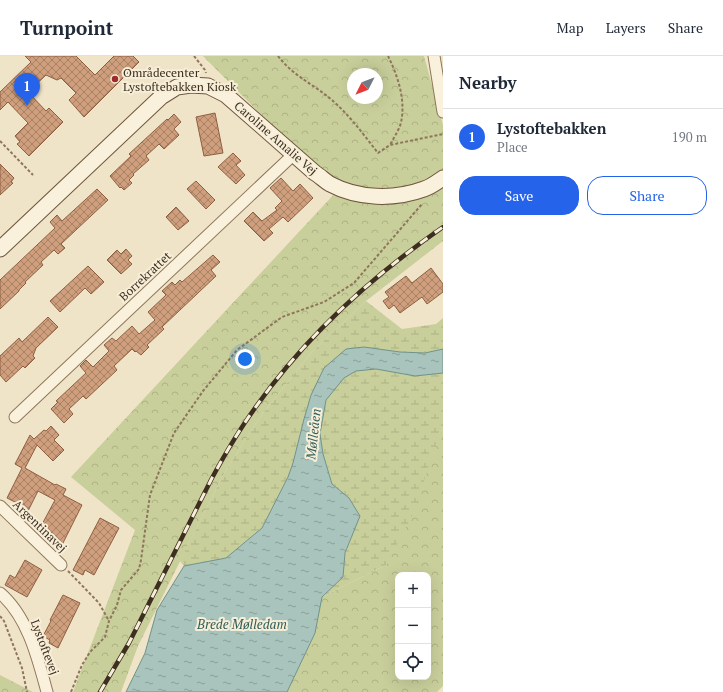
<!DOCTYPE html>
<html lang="en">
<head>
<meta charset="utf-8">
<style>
  :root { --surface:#fff; --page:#f2f2f3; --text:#1f2937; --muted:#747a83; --line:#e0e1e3; --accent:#2563eb }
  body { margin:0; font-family:"PT Serif",serif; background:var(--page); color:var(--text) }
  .controls { position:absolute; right:12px; bottom:12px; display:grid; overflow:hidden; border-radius:8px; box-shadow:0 4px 16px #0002 }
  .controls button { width:36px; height:36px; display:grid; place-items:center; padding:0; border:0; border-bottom:1px solid var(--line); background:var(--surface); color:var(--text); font:20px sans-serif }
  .compass { position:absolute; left:347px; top:12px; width:36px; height:36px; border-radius:50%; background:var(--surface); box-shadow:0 4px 16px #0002; rotate:228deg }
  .you { position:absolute; left:245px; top:303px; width:14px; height:14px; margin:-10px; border:3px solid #fff; border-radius:50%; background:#1a73e8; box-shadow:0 0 0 6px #1a73e833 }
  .badge { display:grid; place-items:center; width:26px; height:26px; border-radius:50%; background:var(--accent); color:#fff; font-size:13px; font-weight:700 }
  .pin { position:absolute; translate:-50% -33px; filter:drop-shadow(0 1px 2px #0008) }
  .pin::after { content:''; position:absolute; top:21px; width:14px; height:12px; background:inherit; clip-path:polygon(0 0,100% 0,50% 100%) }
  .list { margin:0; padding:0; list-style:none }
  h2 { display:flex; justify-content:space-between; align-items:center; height:52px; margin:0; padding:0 16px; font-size:17px }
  h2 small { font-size:13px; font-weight:400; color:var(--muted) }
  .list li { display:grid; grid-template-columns:26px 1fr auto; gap:12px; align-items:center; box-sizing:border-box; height:56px; padding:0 16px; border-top:1px solid var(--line) }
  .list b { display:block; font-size:15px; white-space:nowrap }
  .list p { margin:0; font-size:13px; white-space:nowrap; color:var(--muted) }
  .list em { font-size:13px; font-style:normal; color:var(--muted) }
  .actions { display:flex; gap:8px; padding:12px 16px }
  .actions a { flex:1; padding:9px 0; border:1px solid var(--accent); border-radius:16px; text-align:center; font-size:14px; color:var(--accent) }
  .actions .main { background:var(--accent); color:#fff }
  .icon { flex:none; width:22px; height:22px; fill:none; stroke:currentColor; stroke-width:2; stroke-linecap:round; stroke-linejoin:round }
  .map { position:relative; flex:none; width:443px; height:636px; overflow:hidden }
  header { display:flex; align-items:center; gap:24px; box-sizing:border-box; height:56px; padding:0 20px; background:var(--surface); border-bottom:1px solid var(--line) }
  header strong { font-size:19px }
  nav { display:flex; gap:22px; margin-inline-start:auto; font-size:14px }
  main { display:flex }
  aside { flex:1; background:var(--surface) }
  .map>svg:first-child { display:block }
  .forest { fill:url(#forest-crowns); fill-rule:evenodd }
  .wetland { fill:url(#wetland-marsh) }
  .water { fill:url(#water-ripples); stroke:#6f938a }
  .building { fill:url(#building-cross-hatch); stroke:#8d5f41 }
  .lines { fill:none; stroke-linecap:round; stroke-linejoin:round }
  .street-casing { stroke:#8d765c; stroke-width:13 }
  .secondary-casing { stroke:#6f573f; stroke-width:17 }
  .path { stroke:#8d765c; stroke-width:2; stroke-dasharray:3 2; stroke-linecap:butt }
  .street { stroke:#faf1dc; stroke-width:11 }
  .secondary { stroke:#faf1dc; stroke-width:15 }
  .rail-casing { stroke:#3d2e20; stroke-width:4.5 }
  .rail { stroke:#f7eed8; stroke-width:3; stroke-dasharray:9; stroke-linecap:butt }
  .poi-dot { fill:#9e2a2b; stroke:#f7eed8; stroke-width:1.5 }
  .labels { text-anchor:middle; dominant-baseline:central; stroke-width:4; stroke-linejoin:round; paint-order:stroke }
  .poi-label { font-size:12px; fill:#3d2e20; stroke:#f7eed8; text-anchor:start }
  .street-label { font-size:12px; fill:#3d2e20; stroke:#f7eed8 }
  .water-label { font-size:13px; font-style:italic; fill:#2f5d5a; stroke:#f7eed8 }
</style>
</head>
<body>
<header>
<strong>Turnpoint</strong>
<nav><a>Map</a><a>Layers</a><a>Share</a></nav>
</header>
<main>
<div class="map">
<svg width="443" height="636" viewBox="0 0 443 636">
  <defs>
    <pattern id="forest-crowns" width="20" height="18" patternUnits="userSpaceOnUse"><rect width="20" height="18" fill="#c9cf9b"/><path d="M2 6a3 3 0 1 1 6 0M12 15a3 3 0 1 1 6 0" fill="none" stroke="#aeb285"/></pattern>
    <pattern id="wetland-marsh" width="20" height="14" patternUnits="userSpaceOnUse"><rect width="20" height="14" fill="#c9cf9b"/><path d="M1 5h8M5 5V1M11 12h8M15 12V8" fill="none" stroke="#aeb285"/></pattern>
    <pattern id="water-ripples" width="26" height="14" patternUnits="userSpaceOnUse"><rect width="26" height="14" fill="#a9c4bc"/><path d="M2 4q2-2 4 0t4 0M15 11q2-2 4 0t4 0" fill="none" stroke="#8ba098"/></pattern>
    <pattern id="building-cross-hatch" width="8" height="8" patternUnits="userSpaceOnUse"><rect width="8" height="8" fill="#cf9f7d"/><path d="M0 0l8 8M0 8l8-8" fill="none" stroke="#a98266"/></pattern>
  </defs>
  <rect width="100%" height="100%" fill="#f0e4c8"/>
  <!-- forest -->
  <path class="forest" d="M203,0H424L443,69V185L366,245L310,298L260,361L223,419L138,590L121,636H73L135,474L71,421L337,135ZM353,18H377V42H353Z
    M443,374V630L437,636H287L315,577L322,541L386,509L440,375ZM398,519H428V621H398Z
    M0,619L33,636H0Z"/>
  <!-- wetland -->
  <path class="wetland" d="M366,245L402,273L436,268L443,262V374L440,375L414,456L386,509L322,541L343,521L345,498L360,460L349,442L332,428L326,407L288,421L262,472L226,502L184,510L180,505L223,419L260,361L310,298Z"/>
  <!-- water -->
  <path class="water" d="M364,291L400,296L425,297L443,293V317L415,320L376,313L356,315L344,322L326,344L320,378L323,398L332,428L349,442L360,460L345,497L343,521L322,541L315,577L287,636H126L145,597L157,554L184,510L226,502L262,472L288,421L293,407L304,363L311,339L324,312L346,293Z"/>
  <!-- building -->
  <path class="building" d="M25,0H76L95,19L114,0H133L139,6L84,61L69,44L76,37L61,22L57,24L46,19L28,36L46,55L49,52L63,66L29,100L17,88L20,86L15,80L28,67L8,46L0,54V36L31,6Z
    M215,57L223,97L204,100L196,61Z
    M174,58L181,66L174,73L179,79L164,93L159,88L146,100L149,104L133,118L134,119L129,124L132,127L124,134L121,131L120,132L110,120L131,100L129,98L167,63L168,64Z
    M233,97L241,105L236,109L245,119L236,128L218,111Z
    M0,108L14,122L11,126L13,127L0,139Z
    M281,122L293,135L300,128L313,142L288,166L283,161L269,173L273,177L264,185L244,165L253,156L262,165L277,154L275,152L282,145L270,132Z
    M196,125L215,144L206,153L187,133Z
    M97,133L108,144L61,188L65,192L58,198L54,194L41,206L43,209L25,226L26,227L19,234V235L0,253V224L55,172L50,166L57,159L62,165Z
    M176,151L189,165L178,174L166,161Z
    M126,193L132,200L128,204L132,208L121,218L107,204L117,194L121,198Z
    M213,199L220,206L211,214L216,220L162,271L164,273L147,289L149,291L141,299L136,295L135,296L132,293L114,310L117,314L86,343L83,340L69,353L73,358L64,367L51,353L58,346L56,345L86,317L80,310L86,304L93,311L109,295L104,289L112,282L116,285L132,270L139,278L155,264L148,256L166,239L162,235L172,226L175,229L180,224L182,226Z
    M88,210L104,226L91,238L85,232L60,256L50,245Z
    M431,212L443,228V236L427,248L422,241L400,257L394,249L389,253L383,245L389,241L385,236L406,220L412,227Z
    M48,261L58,271L36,292L33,300L35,302L25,312L23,310L6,326L0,319V300L19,282L22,286Z
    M51,370L59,379L54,384L64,394L53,405L37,389L25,412L55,429L56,428L66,433L63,439L82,449L62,489L50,483L52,480L39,474L55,444L38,435L28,455L18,450L19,448L7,442L22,412L15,408L30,379L34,383L44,374L46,375Z
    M100,462L119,472L94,519L85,514L83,519L73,514Z
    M25,504L42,514L27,541L5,529L10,519L15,522Z
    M63,539L80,547L58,592L49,587L50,584L43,580L51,565L50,564Z"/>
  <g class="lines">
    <defs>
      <path id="street" d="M434,0L443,56
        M15,361L293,99
        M0,450L61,509
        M0,537C28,561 38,603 47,636"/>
      <path id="secondary" d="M0,193L161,41L177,31L191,29L208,30L226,39L315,117C320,120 325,125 330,128C358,143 394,144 424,133C431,131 437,126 443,122"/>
    </defs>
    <!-- street casing -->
    <use href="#street" class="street-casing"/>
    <!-- secondary casing -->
    <use href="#secondary" class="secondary-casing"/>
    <!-- path -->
    <path class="path" d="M194,0L205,14L206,17
      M278,0C293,20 315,29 333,45C350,60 364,79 378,97L390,89L443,78
      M388,0C398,20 407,47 400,70C397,77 393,83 390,89
      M0,85L33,119
      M68,515L99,547L109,565
      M0,560L4,565L22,612L27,636
      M71,636L82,609L90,596L105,581L109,565L117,549L121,534L139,513L141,504L150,439L174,377L203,335L237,294L282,261L324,246L354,227L422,148"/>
    <!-- street -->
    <use href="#street" class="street"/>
    <!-- secondary -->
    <use href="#secondary" class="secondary"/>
    <defs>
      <path id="rail" d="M100,636L129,587L212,422C225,398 239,374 255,352C306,280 371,221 443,171"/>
    </defs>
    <!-- rail casing -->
    <use href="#rail" class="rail-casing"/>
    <!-- rail -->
    <use href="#rail" class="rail"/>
  </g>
  <!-- markers -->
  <circle class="poi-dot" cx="115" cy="23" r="4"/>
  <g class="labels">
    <!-- poi labels -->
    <g class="poi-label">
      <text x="123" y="16">Områdecenter<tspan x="123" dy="14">Lystoftebakken Kiosk</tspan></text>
    </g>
    <!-- street labels -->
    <g class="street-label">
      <text transform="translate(276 82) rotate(41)">Caroline Amalie Vej</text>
      <text transform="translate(145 220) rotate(-43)">Borrekrattet</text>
      <text transform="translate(40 470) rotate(44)">Argentinavej</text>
      <text transform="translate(45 591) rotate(69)">Lystoftevej</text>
    </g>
    <!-- water labels -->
    <g class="water-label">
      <text transform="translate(313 378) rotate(-84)">Mølleåen</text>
      <text x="242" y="568">Brede Mølledam</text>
    </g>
  </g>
</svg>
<div class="controls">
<button>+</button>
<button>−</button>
<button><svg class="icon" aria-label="locate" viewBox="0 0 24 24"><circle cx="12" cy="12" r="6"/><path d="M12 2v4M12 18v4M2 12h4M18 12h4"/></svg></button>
</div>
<svg class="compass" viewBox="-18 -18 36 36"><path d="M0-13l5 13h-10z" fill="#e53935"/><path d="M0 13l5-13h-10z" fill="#747a83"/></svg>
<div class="you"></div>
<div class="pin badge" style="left:27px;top:50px">1</div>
</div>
<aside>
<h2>Nearby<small></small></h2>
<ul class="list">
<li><span class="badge">1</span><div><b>Lystoftebakken</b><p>Place</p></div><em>190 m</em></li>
</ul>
<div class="actions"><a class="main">Save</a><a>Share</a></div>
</aside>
</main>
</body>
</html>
